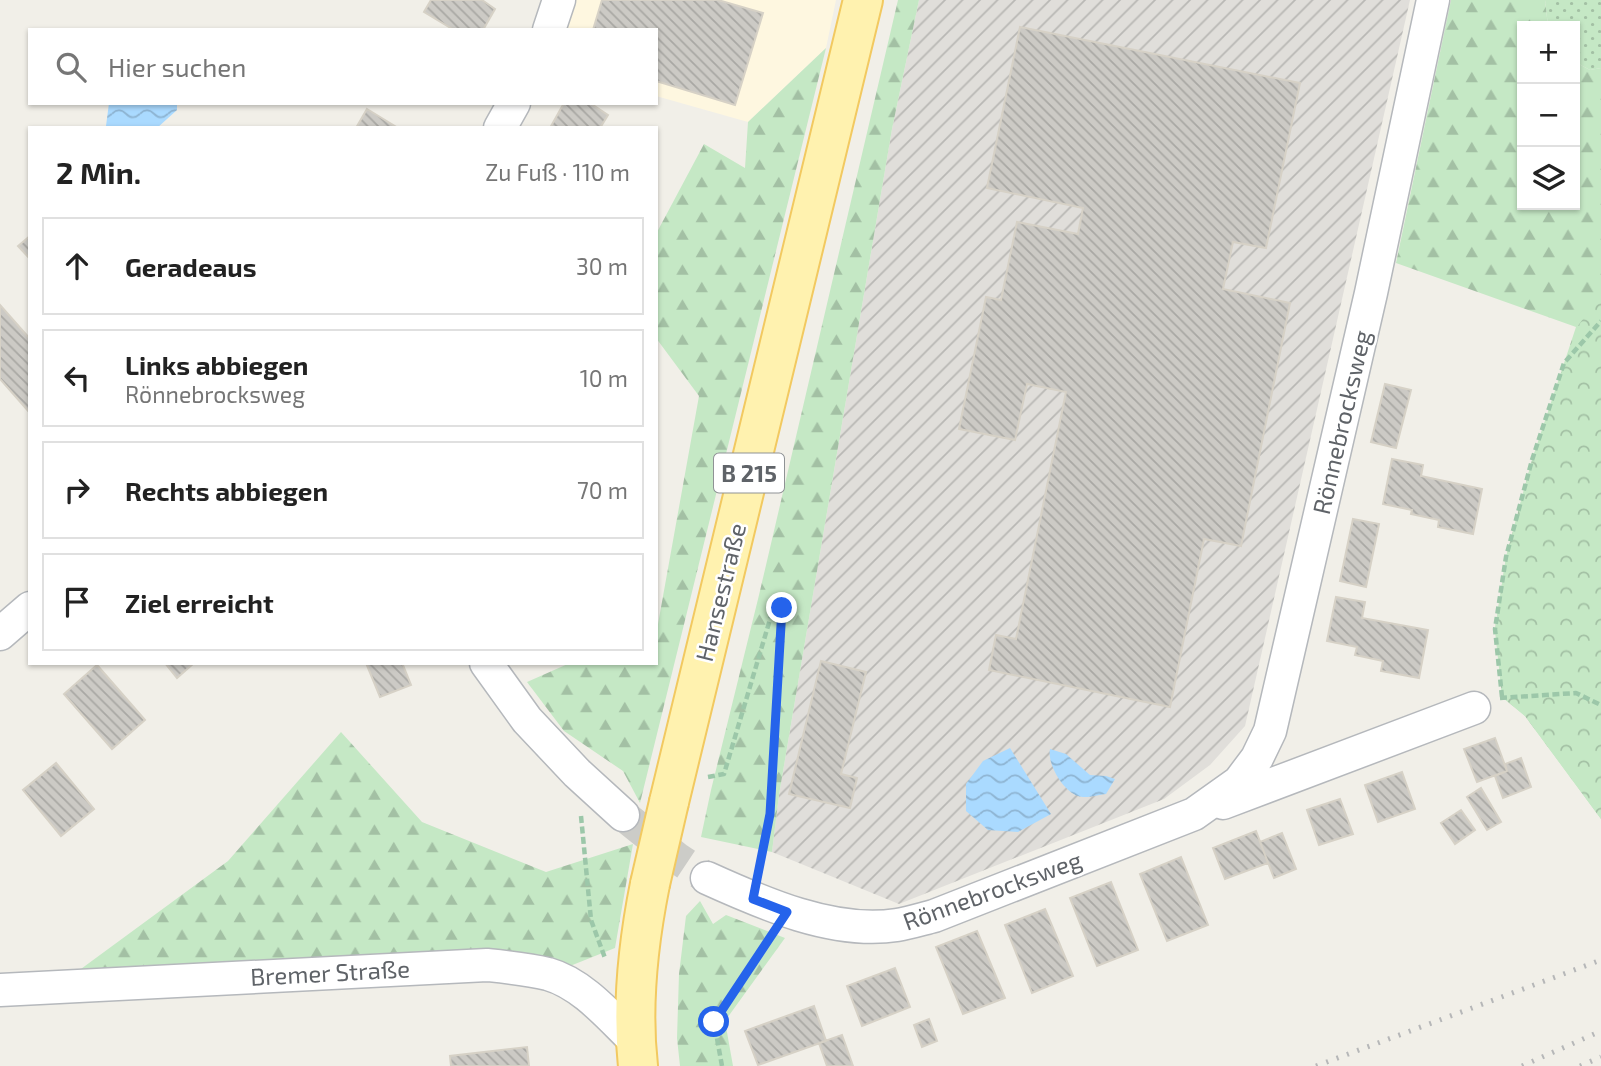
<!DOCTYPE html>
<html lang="de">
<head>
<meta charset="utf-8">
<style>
  :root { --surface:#fff; --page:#f6f6f6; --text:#222; --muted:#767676; --line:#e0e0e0 }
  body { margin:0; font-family:"Exo 2",sans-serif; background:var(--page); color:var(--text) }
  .controls { position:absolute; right:21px; top:21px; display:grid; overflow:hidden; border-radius:0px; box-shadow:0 2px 5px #0004 }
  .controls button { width:63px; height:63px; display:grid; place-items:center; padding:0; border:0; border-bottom:2px solid var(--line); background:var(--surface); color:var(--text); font:35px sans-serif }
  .stop { position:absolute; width:21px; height:21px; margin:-16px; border:5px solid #2563eb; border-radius:50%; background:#fff }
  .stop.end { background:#2563eb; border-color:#fff; box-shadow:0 2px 7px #0008 }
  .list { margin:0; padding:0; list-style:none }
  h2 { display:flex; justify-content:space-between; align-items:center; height:91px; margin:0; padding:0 28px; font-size:30px }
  h2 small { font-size:23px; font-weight:400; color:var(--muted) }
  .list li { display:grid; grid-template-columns:46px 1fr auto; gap:21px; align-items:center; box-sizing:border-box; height:98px; margin:0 14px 14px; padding:0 14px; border:2px solid var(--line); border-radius:0px }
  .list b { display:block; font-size:26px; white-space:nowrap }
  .list p { margin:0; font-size:23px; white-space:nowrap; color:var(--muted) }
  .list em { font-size:23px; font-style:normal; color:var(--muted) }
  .icon { flex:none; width:38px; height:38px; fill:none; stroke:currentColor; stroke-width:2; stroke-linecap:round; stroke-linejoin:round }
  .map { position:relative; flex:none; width:1601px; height:1066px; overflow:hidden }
  .search { position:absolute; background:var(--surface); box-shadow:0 2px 5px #0004; left:28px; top:28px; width:630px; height:77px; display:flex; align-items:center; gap:18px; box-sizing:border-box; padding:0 24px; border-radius:0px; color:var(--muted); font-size:26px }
  .panel { position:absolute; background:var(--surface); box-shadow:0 2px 5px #0004; left:28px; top:126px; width:630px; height:539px; border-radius:0px }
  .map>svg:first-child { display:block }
  .commercial { fill:#fef7e0 }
  .industrial { fill:url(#industrial-furrows) }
  .grass { fill:url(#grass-dots) }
  .forest { fill:url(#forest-firs) }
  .park { fill:url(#park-crowns) }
  .water { fill:url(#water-waves) }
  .building { fill:url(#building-back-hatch); stroke:#d6d1c6; stroke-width:2 }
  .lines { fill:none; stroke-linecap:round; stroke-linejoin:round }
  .minor-tunnel { stroke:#ccccc8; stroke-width:32; stroke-dasharray:32 16; stroke-linecap:butt }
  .minor-casing { stroke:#b5b8bc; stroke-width:35 }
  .major-casing { stroke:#f2c960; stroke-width:42 }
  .path { stroke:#9cc7a9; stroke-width:4.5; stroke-dasharray:7 3.5; stroke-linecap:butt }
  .minor { stroke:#fff; stroke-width:32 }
  .major { stroke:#fff2af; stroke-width:38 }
  .rail { stroke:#b6b7b8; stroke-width:5; stroke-dasharray:2 9; stroke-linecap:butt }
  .major-bridge-casing { stroke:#f2c960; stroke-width:42; stroke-linecap:butt }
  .major-bridge { stroke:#fff2af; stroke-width:38 }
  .route { stroke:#2563eb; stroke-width:9 }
  .labels { text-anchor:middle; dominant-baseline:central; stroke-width:5; stroke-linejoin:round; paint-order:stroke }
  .shield { fill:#fff; stroke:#8f9295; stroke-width:2 }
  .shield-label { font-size:23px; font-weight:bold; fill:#5f6368 }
  .street-label { font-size:24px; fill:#5f6368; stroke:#fff }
</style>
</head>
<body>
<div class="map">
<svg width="1601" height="1066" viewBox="0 0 1601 1066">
  <defs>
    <pattern id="industrial-furrows" width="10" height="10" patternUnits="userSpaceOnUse" patternTransform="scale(1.75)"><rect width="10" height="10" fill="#e0deda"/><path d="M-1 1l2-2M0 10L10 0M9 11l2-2" fill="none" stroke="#b9b8b5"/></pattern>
    <pattern id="grass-dots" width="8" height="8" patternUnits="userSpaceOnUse" patternTransform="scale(1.75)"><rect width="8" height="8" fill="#c5e8c5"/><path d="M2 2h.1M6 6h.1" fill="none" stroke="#a3c0a4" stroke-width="1.8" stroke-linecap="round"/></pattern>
    <pattern id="forest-firs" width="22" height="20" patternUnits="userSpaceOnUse" patternTransform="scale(1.75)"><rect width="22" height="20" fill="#c5e8c5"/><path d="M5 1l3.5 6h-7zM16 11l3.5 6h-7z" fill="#a3c0a4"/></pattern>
    <pattern id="park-crowns" width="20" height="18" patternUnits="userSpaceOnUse" patternTransform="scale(1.75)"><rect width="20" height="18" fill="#c5e8c5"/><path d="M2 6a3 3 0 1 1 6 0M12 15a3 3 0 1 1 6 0" fill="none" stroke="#a3c0a4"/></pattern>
    <pattern id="water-waves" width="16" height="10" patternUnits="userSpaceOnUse" patternTransform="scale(1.75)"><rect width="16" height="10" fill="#aadaff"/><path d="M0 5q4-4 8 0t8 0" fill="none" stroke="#8eb4d2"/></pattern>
    <pattern id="building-back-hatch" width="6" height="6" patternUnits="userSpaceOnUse" patternTransform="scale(1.75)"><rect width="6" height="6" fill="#cccac5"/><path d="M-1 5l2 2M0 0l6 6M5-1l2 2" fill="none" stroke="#a9a8a4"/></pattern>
  </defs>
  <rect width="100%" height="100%" fill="#f1efe8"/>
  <!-- commercial -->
  <path class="commercial" d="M559,0H836L826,48L748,122L656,96V30H549Z"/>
  <!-- industrial -->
  <path class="industrial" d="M919,0H1410L1245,726L1210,765L1164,799L899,904L772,852L779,795L892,129Z"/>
  <!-- grass -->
  <path class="grass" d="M1545,0H1601V68L1590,70L1575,62V26H1548Z"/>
  <!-- forest -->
  <path class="forest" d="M898,0H919L892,129L779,795L772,852L701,837L711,790L759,595Z
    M1451,0H1545L1548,26H1522V205H1575V62L1590,70L1601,68V819L1525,716L1502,697L1495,629L1506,557L1532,460L1576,327L1396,263Z
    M826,48L640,803L623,771L564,731L527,682L570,663H656V625L658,624L699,396L656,338V234L704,144L745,168L748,122Z
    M341,732L422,822L546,872L633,844L615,948L550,974L55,988L228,861Z
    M700,901L713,924L726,915L785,938L725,1021L733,1066H680L677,1038L679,974L686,916Z"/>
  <!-- park -->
  <path class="park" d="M1601,295V819L1525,716L1502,697L1495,629L1506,557L1532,460L1577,327Z"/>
  <!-- water -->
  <path class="water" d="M109,103H177V110L157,128H109L106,126Z
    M1010,748L1051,814L1018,832L988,830L966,811V784L983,761Z
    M1050,749L1066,754L1090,775L1106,776L1115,779L1106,794C1098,795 1085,799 1078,796C1063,791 1047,764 1050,749Z"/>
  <!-- building -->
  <path class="building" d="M431,0H482L495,9L483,30H454L424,12Z
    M602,0H718L763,13L735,105L656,81V30H593Z
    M1020,27L1300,83L1266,248L1233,242L1223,289L1290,303L1241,546L1204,539L1170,707L989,670L996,635L1016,639L1066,392L1027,384L1015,440L959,429L986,297L1001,300L1017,222L1078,234L1083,208L987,188Z
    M564,103H590L608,115L600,128H550Z
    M367,109L398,128H356Z
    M30,236V259L18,246Z
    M0,305L30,339V413L0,379Z
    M1385,384L1411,390L1396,448L1371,442Z
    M1392,459L1423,465L1421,476L1482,489L1473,534L1438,527L1439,520L1411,514L1412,510L1383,504Z
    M1353,519L1379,524L1366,587L1340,581Z
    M1336,597L1365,602L1362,618L1428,630L1419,678L1381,671L1383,661L1355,655L1357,647L1327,641Z
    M821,661L866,672L841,774L857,778L850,808L789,794Z
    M165,663H194L177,678Z
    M366,663H406L403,665L411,685L380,697Z
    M97,665L145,720L112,749L64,694Z
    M1495,738L1507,771L1477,782L1464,749Z
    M1521,758L1531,787L1503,798L1495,776L1507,771L1505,764Z
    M56,763L94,809L61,836L23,790Z
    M1402,772L1415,809L1378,822L1365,785Z
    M1481,788L1501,822L1487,830L1467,797Z
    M1340,799L1353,834L1319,845L1307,810Z
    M1461,810L1475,830L1455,844L1441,823Z
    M1256,831L1268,863L1225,879L1213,848Z
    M1282,833L1296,869L1274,878L1260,842Z
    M1181,857L1208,925L1167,941L1140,874Z
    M1111,882L1138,950L1097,966L1070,898Z
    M1045,909L1073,976L1032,993L1005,925Z
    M977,931L1005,998L963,1014L936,947Z
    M895,968L910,1007L862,1026L847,986Z
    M814,1006L826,1041L758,1065L745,1031Z
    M929,1019L937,1041L922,1047L914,1025Z
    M842,1035L853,1066H827L819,1043Z
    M527,1047L529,1066H451L450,1056Z"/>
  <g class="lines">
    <!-- minor-tunnel -->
    <path class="minor-tunnel" d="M623,815L677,858L707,878"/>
    <defs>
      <path id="minor" d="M549,30L559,0
        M500,128L514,103
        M0,634L30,608
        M486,663L527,720L577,773L623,815
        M1223,803L1474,708
        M707,878C762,903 834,935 897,925C909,923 922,919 934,916L1194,814L1239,782L1257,758L1270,731L1371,293L1433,0
        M0,990L487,965C507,967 528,969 548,974C583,984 610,1017 635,1041"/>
      <path id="major" d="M669,802L863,0
        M638,1066C631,1005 638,944 650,884"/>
    </defs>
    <!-- minor casing -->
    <use href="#minor" class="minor-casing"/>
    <!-- major casing -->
    <use href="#major" class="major-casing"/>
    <!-- path -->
    <path class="path" d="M1502,697L1495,629L1506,557L1532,460L1564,363L1601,321
      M1500,698L1576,693L1601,705
      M708,777L724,774L774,606L782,608L770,814L759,871
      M581,816L591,920L605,958
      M722,1066L714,1022L772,934"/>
    <!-- minor -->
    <use href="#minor" class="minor"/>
    <!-- major -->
    <use href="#major" class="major"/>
    <!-- rail -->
    <path class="rail" d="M1316,1066L1601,960
      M1522,1066L1601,1031
      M1580,1066L1601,1057"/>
    <defs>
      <path id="major-bridge" d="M650,884L669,802"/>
    </defs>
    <!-- major-bridge casing -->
    <use href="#major-bridge" class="major-bridge-casing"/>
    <!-- major-bridge -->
    <use href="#major-bridge" class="major-bridge"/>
  </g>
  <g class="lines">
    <!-- route -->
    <path class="route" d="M714,1022L787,912L753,899L770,814L782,608"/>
  </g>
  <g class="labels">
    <!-- shield labels -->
    <rect class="shield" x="714" y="453.5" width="70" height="39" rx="5"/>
    <g class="shield-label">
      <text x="749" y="473">B 215</text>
    </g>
    <!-- street labels -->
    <g class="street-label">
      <text transform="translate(1341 422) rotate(-77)">Rönnebrocksweg</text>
      <text transform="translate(720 592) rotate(-76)">Hansestraße</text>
      <text transform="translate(992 890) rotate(-20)">Rönnebrocksweg</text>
      <text transform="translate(330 972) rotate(-3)">Bremer Straße</text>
    </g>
  </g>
</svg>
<div class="controls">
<button>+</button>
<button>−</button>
<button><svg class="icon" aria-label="layers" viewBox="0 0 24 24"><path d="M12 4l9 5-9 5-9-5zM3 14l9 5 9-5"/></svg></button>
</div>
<div class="stop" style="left:714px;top:1022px"></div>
<div class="stop end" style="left:782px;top:608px"></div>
<div class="search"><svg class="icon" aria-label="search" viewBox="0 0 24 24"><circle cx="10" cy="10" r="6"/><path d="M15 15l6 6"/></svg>Hier suchen</div>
<section class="panel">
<h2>2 Min.<small>Zu Fuß · 110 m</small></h2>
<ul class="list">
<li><svg class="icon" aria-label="ahead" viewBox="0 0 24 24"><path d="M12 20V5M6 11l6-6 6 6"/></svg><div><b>Geradeaus</b></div><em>30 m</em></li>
<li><svg class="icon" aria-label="left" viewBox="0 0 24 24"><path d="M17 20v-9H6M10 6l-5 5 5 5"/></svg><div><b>Links abbiegen</b><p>Rönnebrocksweg</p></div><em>10 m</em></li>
<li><svg class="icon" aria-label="right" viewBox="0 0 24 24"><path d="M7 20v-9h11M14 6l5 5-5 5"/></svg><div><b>Rechts abbiegen</b></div><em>70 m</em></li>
<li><svg class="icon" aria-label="arrive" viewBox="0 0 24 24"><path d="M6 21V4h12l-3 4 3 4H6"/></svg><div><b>Ziel erreicht</b></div></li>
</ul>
</section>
</div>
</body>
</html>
